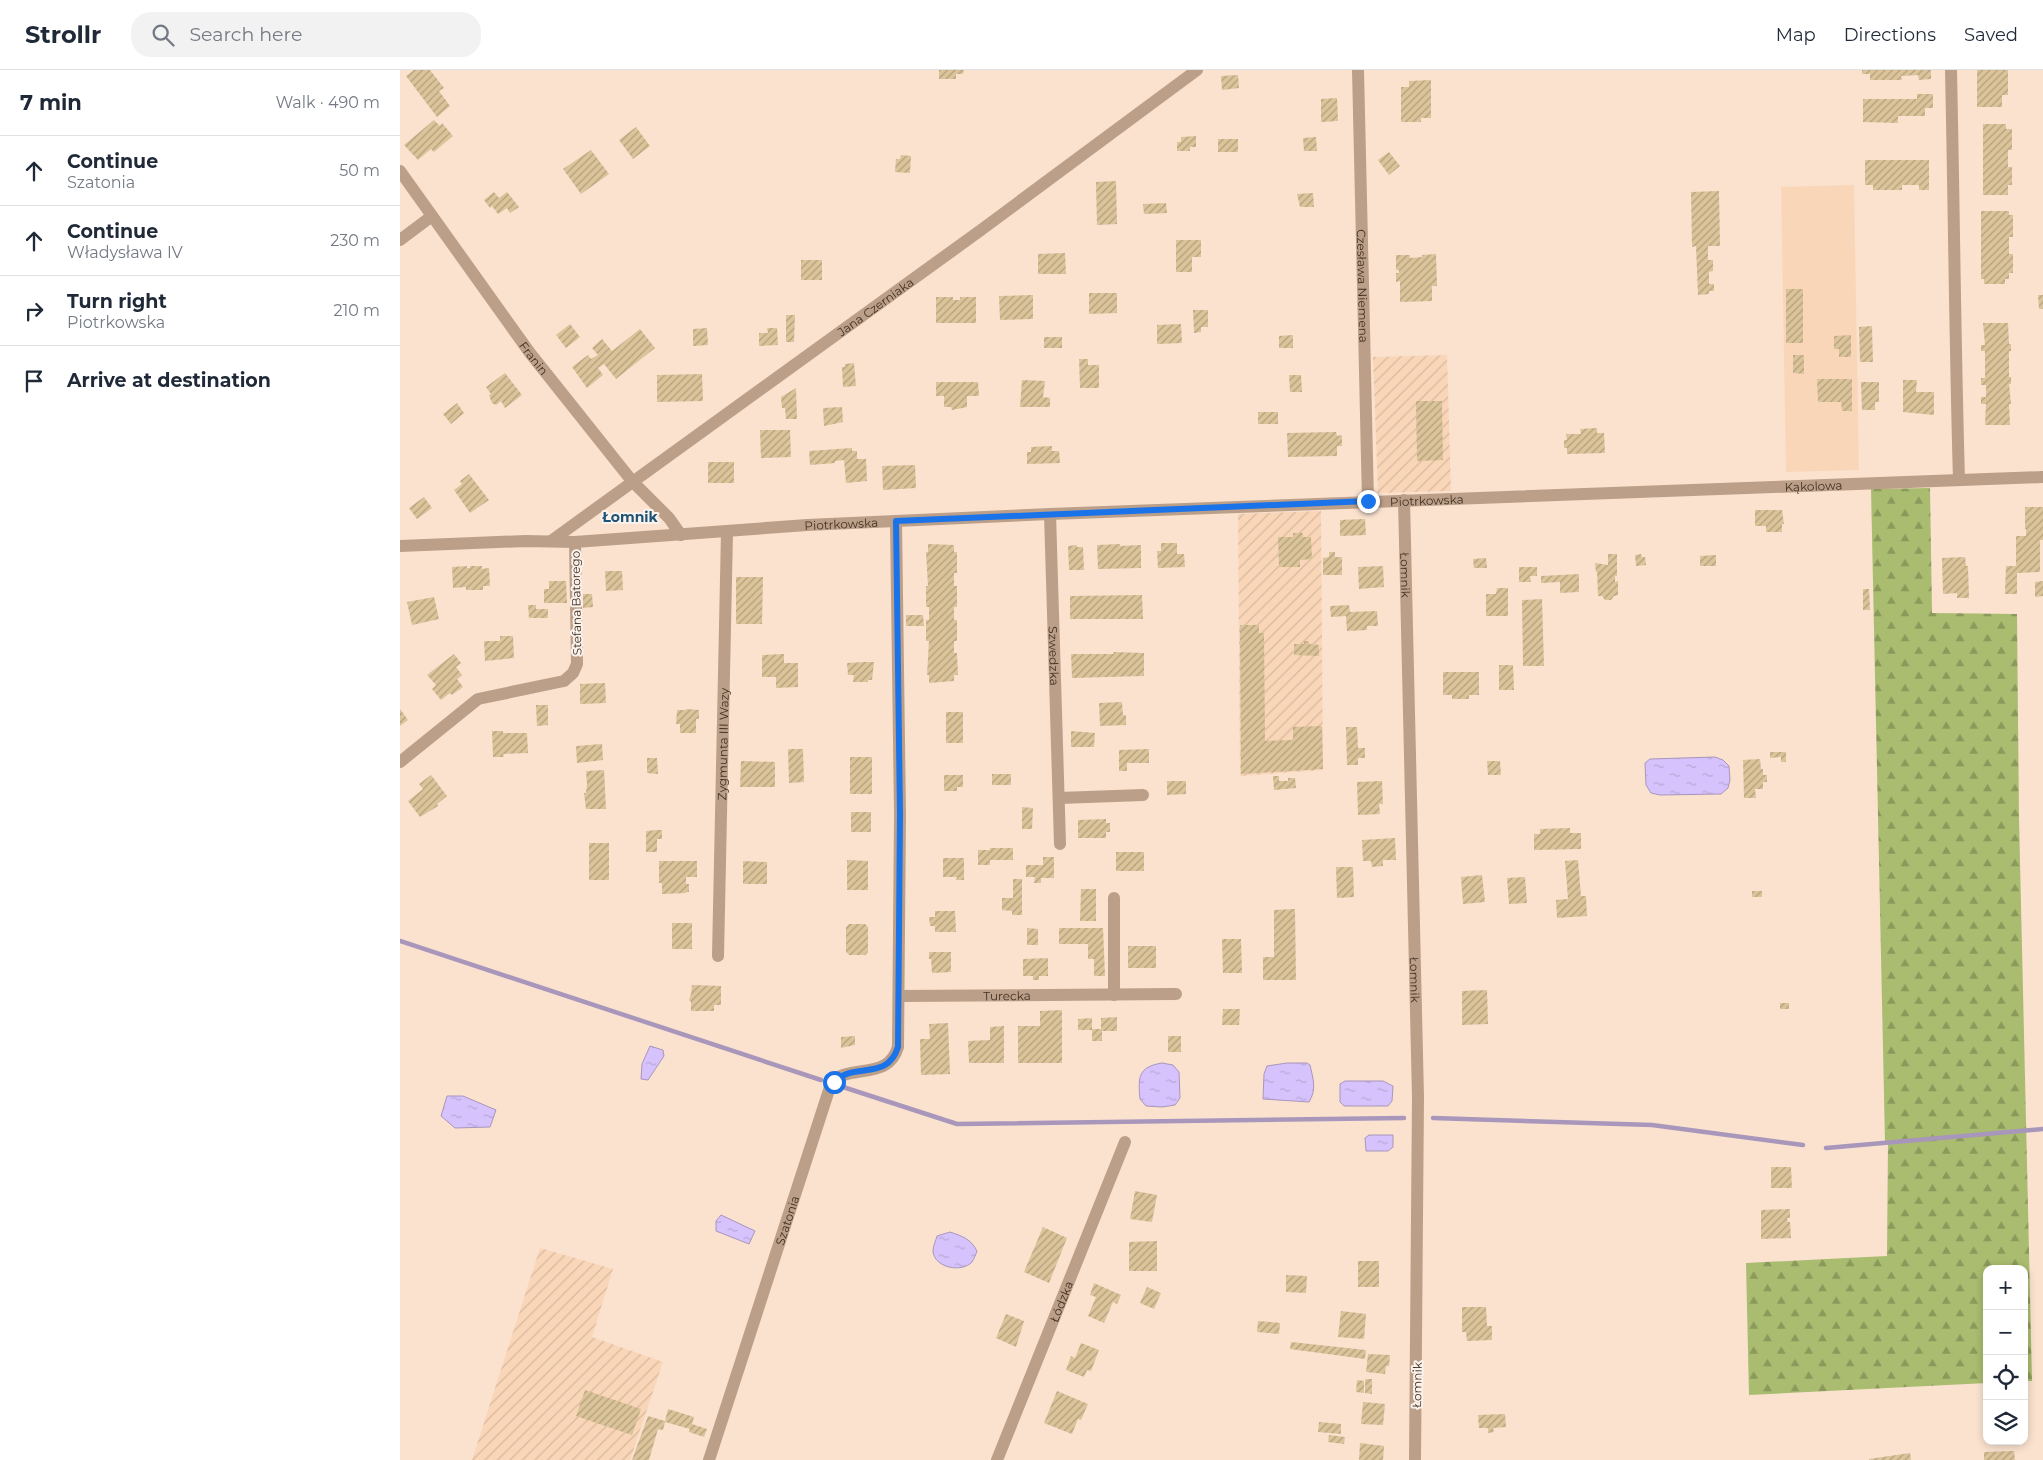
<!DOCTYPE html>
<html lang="en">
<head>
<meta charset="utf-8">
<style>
  :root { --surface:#fff; --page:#f2f2f3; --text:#1f2937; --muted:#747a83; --line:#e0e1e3 }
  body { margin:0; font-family:Montserrat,sans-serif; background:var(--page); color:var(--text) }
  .controls { position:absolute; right:15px; bottom:15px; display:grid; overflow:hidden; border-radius:10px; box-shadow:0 2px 8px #0003 }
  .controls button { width:45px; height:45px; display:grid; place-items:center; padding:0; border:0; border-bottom:1px solid var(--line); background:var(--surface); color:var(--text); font:25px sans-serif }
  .stop { position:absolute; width:15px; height:15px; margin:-11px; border:4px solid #1a73e8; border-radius:50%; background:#fff }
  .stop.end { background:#1a73e8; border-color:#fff; box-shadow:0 1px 5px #0008 }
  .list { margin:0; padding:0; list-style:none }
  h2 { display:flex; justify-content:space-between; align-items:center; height:65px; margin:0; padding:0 20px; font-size:21px }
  h2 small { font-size:16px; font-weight:400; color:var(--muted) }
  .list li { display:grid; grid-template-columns:32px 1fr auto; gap:15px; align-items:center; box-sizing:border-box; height:70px; padding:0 20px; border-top:1px solid var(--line) }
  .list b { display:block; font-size:19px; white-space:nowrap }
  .list p { margin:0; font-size:16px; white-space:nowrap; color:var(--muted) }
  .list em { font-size:16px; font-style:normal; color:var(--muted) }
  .icon { flex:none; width:28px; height:28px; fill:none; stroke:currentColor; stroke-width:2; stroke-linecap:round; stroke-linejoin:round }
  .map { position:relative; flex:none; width:1643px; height:1390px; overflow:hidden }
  header { display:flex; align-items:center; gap:30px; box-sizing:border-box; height:70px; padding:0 25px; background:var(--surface); border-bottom:1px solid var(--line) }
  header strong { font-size:24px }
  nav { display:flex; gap:28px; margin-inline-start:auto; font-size:18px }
  .search { width:350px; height:45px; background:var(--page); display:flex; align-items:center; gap:12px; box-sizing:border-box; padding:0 18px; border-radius:20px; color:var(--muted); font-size:19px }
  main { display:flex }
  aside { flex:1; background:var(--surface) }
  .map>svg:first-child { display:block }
  .built { fill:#fad6b8 }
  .industrial { fill:url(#industrial-furrows) }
  .forest { fill:url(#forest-firs) }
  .water { fill:url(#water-ripples); stroke:#a996bb }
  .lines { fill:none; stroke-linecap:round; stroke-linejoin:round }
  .stream { stroke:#a996bb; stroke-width:4.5 }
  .building { fill:url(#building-hatch) }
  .minor { stroke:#bc9f88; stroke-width:12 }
  .route { stroke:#1a73e8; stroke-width:6 }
  .labels { text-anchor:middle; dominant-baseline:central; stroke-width:4; stroke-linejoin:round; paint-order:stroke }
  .street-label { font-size:12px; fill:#403124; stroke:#fbf2ec }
  .neighbourhood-label { font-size:14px; font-weight:bold; fill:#1d5376; stroke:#fbf2ec }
</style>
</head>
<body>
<header>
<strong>Strollr</strong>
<div class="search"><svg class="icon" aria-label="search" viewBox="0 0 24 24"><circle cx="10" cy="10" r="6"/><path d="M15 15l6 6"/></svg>Search here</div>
<nav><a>Map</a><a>Directions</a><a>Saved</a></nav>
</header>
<main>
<aside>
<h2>7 min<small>Walk · 490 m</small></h2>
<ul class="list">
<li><svg class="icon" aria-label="ahead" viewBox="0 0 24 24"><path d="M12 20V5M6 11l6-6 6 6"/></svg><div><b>Continue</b><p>Szatonia</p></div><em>50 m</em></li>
<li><svg class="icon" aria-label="ahead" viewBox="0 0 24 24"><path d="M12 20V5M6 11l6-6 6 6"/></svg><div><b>Continue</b><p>Władysława IV</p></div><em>230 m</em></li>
<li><svg class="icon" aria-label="right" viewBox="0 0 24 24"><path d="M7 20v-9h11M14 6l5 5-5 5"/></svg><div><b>Turn right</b><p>Piotrkowska</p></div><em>210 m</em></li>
<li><svg class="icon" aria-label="arrive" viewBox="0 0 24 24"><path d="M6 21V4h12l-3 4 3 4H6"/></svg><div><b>Arrive at destination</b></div></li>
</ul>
</aside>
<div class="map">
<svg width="1643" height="1390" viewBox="0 0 1643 1390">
  <defs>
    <pattern id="industrial-furrows" width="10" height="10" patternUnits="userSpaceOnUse" patternTransform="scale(1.25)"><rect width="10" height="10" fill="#fad6b8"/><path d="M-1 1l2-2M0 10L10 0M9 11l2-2" fill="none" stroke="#d7b89e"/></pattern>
    <pattern id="forest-firs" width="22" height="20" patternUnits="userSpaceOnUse" patternTransform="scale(1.25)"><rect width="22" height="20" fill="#a9bc6f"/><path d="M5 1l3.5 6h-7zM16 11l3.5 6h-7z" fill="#8b995b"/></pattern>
    <pattern id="water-ripples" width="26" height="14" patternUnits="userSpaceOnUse" patternTransform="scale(1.25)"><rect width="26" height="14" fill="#d6c2fc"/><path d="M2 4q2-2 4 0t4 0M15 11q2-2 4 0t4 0" fill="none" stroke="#b9a7d8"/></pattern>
    <pattern id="building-hatch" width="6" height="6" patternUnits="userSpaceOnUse" patternTransform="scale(1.25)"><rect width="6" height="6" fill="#dbc39a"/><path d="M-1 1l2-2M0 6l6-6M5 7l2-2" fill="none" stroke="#b39f7d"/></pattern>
  </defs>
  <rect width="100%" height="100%" fill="#fae2cf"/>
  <!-- built -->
  <path class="built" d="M1454,115L1459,400L1386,402L1381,117Z"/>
  <!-- industrial -->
  <path class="industrial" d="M1047,285L1051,421L978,423L973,287Z
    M921,441L923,700L840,706L838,444Z
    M140,1178L213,1199L192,1267L263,1292L230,1390H72Z"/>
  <!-- forest -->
  <path class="forest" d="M1530,418L1532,543L1617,544L1619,748L1632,1311H1624V1199H1587V1313L1349,1325L1346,1193L1487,1186L1488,1072H1485L1471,419Z"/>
  <!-- water -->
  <path class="water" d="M1315,687L1323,690L1329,696L1330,710L1328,718L1321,724L1260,725L1251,723L1246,715L1245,693L1250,689Z
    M250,976L263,980L264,986L248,1010L241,1009L242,994Z
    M762,993L773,995L779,1002L780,1028L775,1035L762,1037L746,1036L740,1029C738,1007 738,997 762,993Z
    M887,993H907L910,995C913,1009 917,1019 909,1032L863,1029L864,1004L867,996Z
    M945,1011H983L993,1016L992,1031L988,1036H944L940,1032V1014Z
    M47,1026H63L96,1040L90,1057L55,1058L41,1046Z
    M969,1065H993V1077L988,1081H966L965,1068Z
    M321,1145L355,1161L349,1174L316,1161V1151Z
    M550,1162C562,1166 571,1169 577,1181C576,1184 574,1189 572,1192C562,1203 534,1198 533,1181C533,1176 536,1170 537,1166Z"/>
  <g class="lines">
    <!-- stream -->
    <path class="stream" d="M0,871L421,1010
      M443,1017L557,1054L1004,1048
      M1033,1048L1252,1055L1403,1075
      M1426,1078L1643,1059"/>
  </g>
  <!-- building -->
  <path class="building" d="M14,0H30L44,18L39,21L50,36L37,47L6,6Z
    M539,0H564L563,4H556V9H539Z
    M1462,0H1531V9L1519,10L1518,5L1501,6L1502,10H1470V4H1462Z
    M1577,0H1608V25H1602V37H1577Z
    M838,5L839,18L822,20L821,6Z
    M1031,10V48H1021V52H1001V17H1009V11Z
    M1517,24H1533V38H1525V46H1498V53L1463,52V29H1517Z
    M937,28L938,51L921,52V29Z
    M34,50L40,56L42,53L53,66L34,82L31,79L18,90L4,75Z
    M1583,54H1606V59H1612V80H1608V97H1612V115H1608V125H1583Z
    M236,57L250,76L233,89L219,70Z
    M796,66V77H790V81H777V72H781V67Z
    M916,67L917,81H904L903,68Z
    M818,69H838V82H818Z
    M191,80L209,104L181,124L163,99Z
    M989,82L1000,96L989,105L978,90Z
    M501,85L511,86L510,103L495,102L496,89H500Z
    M1465,90H1529V120H1519V115H1502V120H1473V115H1465Z
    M716,111L717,154L697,155L696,112Z
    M1319,121L1320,176H1308V190H1313V201L1309,202V214H1314V221H1309V224L1298,225L1296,176L1292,177L1291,122Z
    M94,122L99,128L107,122L119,137L110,143L107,138L98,144L92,136L90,138L84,130Z
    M913,123L914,137H900L897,124Z
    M766,133L767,143L744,144L743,134Z
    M1581,141H1609V145H1613V167H1609V184H1613V203H1609V209H1605V214H1584V209H1581Z
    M776,170H801V187H792V202H776Z
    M665,183L666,204H638V184Z
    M1036,184L1037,216H1032V231L1000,232V211L996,212V203H999V200H996V185H1010V188L1022,187V185Z
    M401,190H422V210H401Z
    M1386,219H1403V273H1386Z
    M689,223H717V243L689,244Z
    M633,225V249L600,250L599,226Z
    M1638,225H1643V239H1639Z
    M536,227H553V230H560V227H576V253H536Z
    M793,240H808V257H801V262L794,263Z
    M386,245H395L394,272H386Z
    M1583,253H1608L1609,274H1611V281H1609V307H1611V314H1609L1611,334H1609L1610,355H1585L1586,334H1581V327H1586V315H1581V308H1585V281H1581V275H1585Z
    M170,254L180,267L166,278L156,265Z
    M781,254L782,273L757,274V255Z
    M1472,256L1473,292H1460L1459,257Z
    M307,258L308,275L293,276V259Z
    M367,258H377L378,275L359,276V263H368Z
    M240,259L255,278L216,309L204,294L198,298L203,305L187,318L172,297L188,285L191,289L198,285L192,278L202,269L212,281Z
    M893,265V278H879V266Z
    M1451,265V287H1439V279H1434V266Z
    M644,267H662V278H644Z
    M1393,285H1404V304L1393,303Z
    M679,289H688V295H699V318H680Z
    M454,293L456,316L443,317L442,297H445V294Z
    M105,303L122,325L105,338L101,331L96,335L92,333L89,325L91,324L86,317Z
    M302,304L303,331L257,332V305Z
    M889,305H901L902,322H890Z
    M1417,309H1452V341H1442L1441,332H1418Z
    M622,310L645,311L643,327L650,328V337H620Z
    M1503,310H1517L1516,322H1534V345L1503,342Z
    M536,312H578L579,326H567V337L552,340L551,337H544V326H536Z
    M1461,312H1479V332H1475V340H1462Z
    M396,318L397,349H386L385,338H382L381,327Z
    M1016,331H1042L1043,390L1017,391Z
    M57,333L64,343L51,354L43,344Z
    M442,337L443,352L424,356L423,338Z
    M858,342H878V354H858Z
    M1197,358V363H1204L1205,383L1167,384V378H1164V370H1167L1166,364H1181L1180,359Z
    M360,360H390L391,387L361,388Z
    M936,362L937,366L942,365V376H937V386L888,387L887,363Z
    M652,376V381H659L660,393L627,394V382H631V377Z
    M452,378V381H457V389H466L467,411L446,413L444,390L435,391V393L410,395L409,381Z
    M308,392H334V413H308Z
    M515,395L516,418L483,420L482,396Z
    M69,404L89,430L70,443L54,420L62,414L60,411Z
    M24,427L32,438L17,449L9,438Z
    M1625,437H1643V470H1640V502L1617,503V524H1605L1606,496H1616V466H1626V459H1625Z
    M1355,440H1382L1384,454H1382V462H1366V456H1355Z
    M965,449L966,465L940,466V450Z
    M893,463H903V467H911L912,489L900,490V497H879L878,467H893Z
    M761,473H777V484H784L785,497L758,498L757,481H761Z
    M528,474L554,475V482H557V503H554V516H557V537H554V550H557V571H554V583H557L558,605H554V611L529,613V605H527L529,571H526V550H529V537H526V516H528L526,482H528Z
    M720,474V476L741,475V498L698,499L697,475Z
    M677,475V477H683L684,500H669L668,476Z
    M929,482H935V487H942V505H923V488L929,487Z
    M1208,484H1217V506H1215V512L1218,511V525L1214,526L1211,530H1205L1202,526H1198L1197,502H1196L1195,493L1208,495Z
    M1241,484L1242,487H1245L1246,495L1236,496L1235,485Z
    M1316,485V496H1300V486Z
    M1565,487L1566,496H1568L1569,528H1557V523L1543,524L1542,488Z
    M1086,488L1087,498H1074L1073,489Z
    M67,496V498H70V496H82V499L89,498L90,516H83V520H66V517L53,518L52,497Z
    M983,496L984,517L959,519L958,497Z
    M1119,497H1137V506H1130L1131,512H1119Z
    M205,501H222L223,520L206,521Z
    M1179,504V522L1160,523V512L1141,513V506Z
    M336,507H363L362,554H336Z
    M149,511H166L167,533H144V519H149Z
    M1643,511V526L1635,527V512Z
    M1097,518H1108V546H1086V524H1096Z
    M1463,519H1469L1470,540H1463Z
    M183,524H192L193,537L183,538Z
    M742,525L743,549H670V526Z
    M34,527L39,549L12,555L7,532Z
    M1142,529L1144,596H1123L1122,530Z
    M128,535H136V539H148V548H129Z
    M949,535L950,542L977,541L978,556H967V560L947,561L946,546L931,547L930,536Z
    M506,545H523L524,556H506Z
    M840,555H859V563H864L865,671L893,670V657L922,656L923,699L841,704Z
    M100,566H113L114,588L85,591L84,571H100Z
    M904,571H909V574L919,575V586L894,585V574H904Z
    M713,582L744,583V606L672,608L671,584H714Z
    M54,584L61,593L56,597L62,605L57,609L63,617L52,625L50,623L41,630L32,619L36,615L27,605Z
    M384,584V593H398V617L376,618V607H362V585Z
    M464,592H474L472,610H468V612H453L454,605H448L447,593Z
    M1099,595H1113L1114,620H1099Z
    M1043,602H1079V625H1069V629H1052V625H1043Z
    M205,613L206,633L180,634V614Z
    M722,632L723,645H726V655L700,656L699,633Z
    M136,635H148V655L137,656Z
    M0,639L8,650L0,656Z
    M286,639L299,640V649H296V663H280V654H276L277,640H286Z
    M546,642H563V673H546Z
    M946,657H957L958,678H965V688H958V695H947Z
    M92,661H103V663H127L128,683L103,684L104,687H93Z
    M671,661L695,663L694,677H671Z
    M202,674L203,690L177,693L176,676Z
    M388,679H403L404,712L389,713Z
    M749,679V693H727V701H719V680Z
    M1370,682H1386V692H1381V687L1370,688Z
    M450,687H472V724H450Z
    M247,688H257L258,704L247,703Z
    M1360,689L1361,699H1363V705H1367V712H1363V719H1355L1356,728H1344L1343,690Z
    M341,691L375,692V717H340Z
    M1087,691H1100L1101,705H1088Z
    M204,700L206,739H186L184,723H186L187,714L186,701Z
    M592,704H611V715H592Z
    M31,705L47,726L37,734L38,736L20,747L8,731L23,719L19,714Z
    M544,705H563V717H557V721H544Z
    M873,706H879V711H888V708H895L896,718L874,720Z
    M767,711H786V724L767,725Z
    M982,711L983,734H979L980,744L958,745L957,712Z
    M622,737L633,738L632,759H622Z
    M451,742H471V762H451Z
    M706,749V753H710V762H706V768H678V750Z
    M1170,758V763H1181V779L1134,780V764H1140V759Z
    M257,760H262V769H257V782H246V761Z
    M995,768L996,790H983V796L972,797L971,791H963L962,770Z
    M189,773H209V810H189Z
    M590,778H613V790H590V795H578V780H590Z
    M716,782H744V801H716Z
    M643,787H654V808H641V813H634L635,807H626V795H643Z
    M543,788H564V810H556L557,807H543Z
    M447,790L468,791V820H447Z
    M1178,790L1181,826H1186L1187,846L1157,848L1156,830L1168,829L1165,791Z
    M259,791H297V807H286V814H289V822H286V823L262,824V813H259Z
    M343,791L367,792V814H343Z
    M936,797H953L954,827L937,828Z
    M1082,805L1085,832L1063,834L1061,807Z
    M1125,807L1127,833L1109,834L1107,808Z
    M613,809H622V845H612V841L602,840V828H613Z
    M681,819H696V851H680Z
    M1352,821H1362V827H1352Z
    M895,839L896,910H863V887H874V840Z
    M535,841H555L556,862H535V856H530L529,847H535Z
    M272,853H292V879H272Z
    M449,854H465L468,857V882L465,885H449L446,882V857Z
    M627,858L638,859V875H627Z
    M659,858H703L705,906H694V889H688V874H659Z
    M822,869H841L842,903H823Z
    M728,876H756V898H728Z
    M529,882H551V902L532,903L531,889H529Z
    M648,888V906H639V910H633V906H623V889Z
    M292,915L321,916V935H314V941H291V932L289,930L291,924Z
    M1087,920L1088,954L1062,955V921Z
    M1380,933H1389V939H1380Z
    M823,939H840L839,955H822Z
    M662,940V993H618V956H640V941Z
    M717,947V961H702V971H692V959H701V948Z
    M692,948V960H678V949Z
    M548,953L550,1004L521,1005L520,969H530L529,954Z
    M604,956V993H569L568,971L590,970V957Z
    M455,966V975L441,978V967Z
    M768,966H781V982H768Z
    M1371,1097H1391L1392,1118H1371Z
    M735,1121L757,1125L752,1152L730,1149Z
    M1390,1139V1148H1387L1388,1152H1390L1391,1168L1361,1169V1140Z
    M643,1157L667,1168L649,1213L624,1202Z
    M757,1171V1201H729V1172Z
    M958,1191H979V1217H958Z
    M886,1205L907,1206L906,1223L886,1222Z
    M694,1213L721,1225L717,1234L713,1232L704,1253L688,1246L696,1227L690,1225Z
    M747,1217L761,1223L754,1239L740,1233Z
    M1062,1237H1086L1087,1256H1092V1270L1067,1271L1066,1262H1062Z
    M941,1241L966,1244L964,1269L938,1267Z
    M606,1244L624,1251L616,1277L596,1268Z
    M858,1251L880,1253L879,1264L857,1262Z
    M891,1272L966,1280L965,1289L890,1279Z
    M681,1273L699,1280L691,1301L687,1300L684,1307L666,1300L671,1286L675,1288Z
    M968,1284L990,1285L989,1296H986L985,1304L966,1302Z
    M965,1309H972V1324L965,1323Z
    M957,1310L964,1311V1323L956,1322Z
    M185,1320L241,1339L232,1365L176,1346Z
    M657,1321L688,1334L681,1350L678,1349L672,1364L644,1353Z
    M963,1332L985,1334L983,1355L961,1354Z
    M268,1339L294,1347L292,1354L307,1359L304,1367L289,1362L290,1359L265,1352L263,1360L258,1359L249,1390H232L248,1346L265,1351Z
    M1105,1344L1106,1357L1093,1358L1094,1362L1088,1363V1358H1079L1078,1345Z
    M919,1352L941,1354V1364L918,1362Z
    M929,1365L945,1367L944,1374L928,1372Z
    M960,1373L984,1376L983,1390H959Z
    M1614,1381L1615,1390H1584V1382Z
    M1510,1383L1511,1390H1469V1389Z"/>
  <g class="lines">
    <!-- minor -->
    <g class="minor">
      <path id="s1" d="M958,0L968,431"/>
      <path d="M1551,0C1554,137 1555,273 1559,410"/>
      <path id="s2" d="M0,101L130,283L232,411L269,448L281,465"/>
      <path d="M0,170L32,146"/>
      <path id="s3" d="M1004,430L1018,1027L1015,1390"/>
      <path id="s4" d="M650,444L660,774"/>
      <path id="s5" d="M151,471L581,160L797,0"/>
      <path id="s6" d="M0,476L125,471L175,472L407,455L650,444L1643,407"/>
      <path d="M0,692L78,629L164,611L173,603L177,594L175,472"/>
      <path d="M659,728L743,725"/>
      <path d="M714,828V925"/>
      <path id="s7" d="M318,886L327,462"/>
      <path id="s8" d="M499,926L776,924"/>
      <path id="s9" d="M309,1390L430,1017L438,1007L443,1005C466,998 490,1004 498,977L500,744L496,451"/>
      <path id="s10" d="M597,1390L725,1072"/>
    </g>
  </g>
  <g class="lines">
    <!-- route -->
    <path class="route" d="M434,1012C454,991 487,1012 498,977L500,744L496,451L968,431"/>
  </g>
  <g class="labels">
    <!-- street labels -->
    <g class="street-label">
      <text stroke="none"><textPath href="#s1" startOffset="216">Czesława Niemena</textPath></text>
      <text stroke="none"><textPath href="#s5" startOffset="400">Jana Czerniaka</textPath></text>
      <text stroke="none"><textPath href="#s2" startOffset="230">Franin</textPath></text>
      <text stroke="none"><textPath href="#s6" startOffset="1415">Kąkolowa</textPath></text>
      <text stroke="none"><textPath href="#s6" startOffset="1028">Piotrkowska</textPath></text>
      <text stroke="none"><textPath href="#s6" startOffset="442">Piotrkowska</textPath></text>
      <text stroke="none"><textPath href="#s3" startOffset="75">Łomnik</textPath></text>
      <text transform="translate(176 533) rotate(-91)">Stefana Batorego</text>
      <text stroke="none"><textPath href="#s4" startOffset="142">Szwedzka</textPath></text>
      <text stroke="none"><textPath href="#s7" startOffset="212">Zygmunta III Wazy</textPath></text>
      <text stroke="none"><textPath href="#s3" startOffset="480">Łomnik</textPath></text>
      <text stroke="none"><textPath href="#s8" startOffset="108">Turecka</textPath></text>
      <text stroke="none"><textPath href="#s9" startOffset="252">Szatonia</textPath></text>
      <text stroke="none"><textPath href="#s10" startOffset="171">Łódzka</textPath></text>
      <text transform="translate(1017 1315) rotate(-89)">Łomnik</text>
    </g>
    <!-- neighbourhood labels -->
    <g class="neighbourhood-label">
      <text x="230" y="447">Łomnik</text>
    </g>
  </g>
</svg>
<div class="controls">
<button>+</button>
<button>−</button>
<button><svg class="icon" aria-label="locate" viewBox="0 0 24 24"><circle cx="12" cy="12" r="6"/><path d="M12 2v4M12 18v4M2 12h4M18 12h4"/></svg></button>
<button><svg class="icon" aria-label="layers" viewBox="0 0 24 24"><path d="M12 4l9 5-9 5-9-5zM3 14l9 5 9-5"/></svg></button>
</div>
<div class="stop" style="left:434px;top:1012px"></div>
<div class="stop end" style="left:968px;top:431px"></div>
</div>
</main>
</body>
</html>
